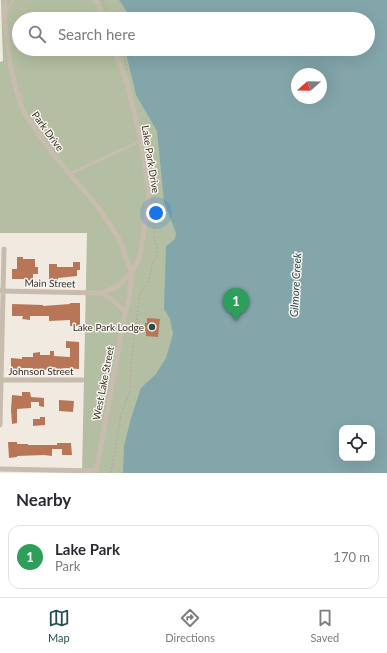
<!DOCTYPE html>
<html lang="en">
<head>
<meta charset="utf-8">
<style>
  :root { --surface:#fff; --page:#f7f7f7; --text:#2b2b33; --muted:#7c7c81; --line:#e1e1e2; --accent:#254e54 }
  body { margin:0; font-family:Lato,sans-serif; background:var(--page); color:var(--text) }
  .controls { position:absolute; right:12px; bottom:12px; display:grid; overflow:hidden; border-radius:8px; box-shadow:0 4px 16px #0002 }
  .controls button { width:36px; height:36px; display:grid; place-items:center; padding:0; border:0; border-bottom:1px solid var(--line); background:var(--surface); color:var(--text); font:20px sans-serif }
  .compass { position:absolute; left:291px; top:68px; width:36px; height:36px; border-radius:50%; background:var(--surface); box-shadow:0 4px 16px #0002; rotate:250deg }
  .you { position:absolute; left:156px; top:213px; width:14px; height:14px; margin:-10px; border:3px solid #fff; border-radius:50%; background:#1a73e8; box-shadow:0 0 0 6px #1a73e833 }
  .badge { display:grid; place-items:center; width:26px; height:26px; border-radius:50%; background:var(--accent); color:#fff; font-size:13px; font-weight:700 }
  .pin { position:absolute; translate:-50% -33px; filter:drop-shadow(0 1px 2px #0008) }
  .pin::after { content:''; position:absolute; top:21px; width:14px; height:12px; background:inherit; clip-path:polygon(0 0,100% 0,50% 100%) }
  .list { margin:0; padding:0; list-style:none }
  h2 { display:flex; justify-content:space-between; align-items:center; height:52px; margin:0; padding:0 16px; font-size:17px }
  h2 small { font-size:13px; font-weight:400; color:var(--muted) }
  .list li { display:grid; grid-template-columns:26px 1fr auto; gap:12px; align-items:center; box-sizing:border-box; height:64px; margin:0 8px 8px; padding:0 8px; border:1px solid var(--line); border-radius:12px }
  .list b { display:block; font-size:15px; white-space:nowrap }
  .list p { margin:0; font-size:13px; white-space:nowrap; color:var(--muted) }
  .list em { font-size:13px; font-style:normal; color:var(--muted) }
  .icon { flex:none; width:22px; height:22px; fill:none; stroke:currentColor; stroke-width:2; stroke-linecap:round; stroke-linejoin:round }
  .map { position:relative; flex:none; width:387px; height:473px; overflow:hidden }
  .search { position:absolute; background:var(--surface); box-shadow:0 4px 16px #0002; left:12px; right:12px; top:12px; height:44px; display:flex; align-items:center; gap:10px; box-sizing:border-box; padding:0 14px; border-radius:22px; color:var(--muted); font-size:15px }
  .sheet { height:124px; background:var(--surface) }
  nav { display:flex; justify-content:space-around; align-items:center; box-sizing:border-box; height:56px; border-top:1px solid var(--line); background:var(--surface); font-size:11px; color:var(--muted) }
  nav a { display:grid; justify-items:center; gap:2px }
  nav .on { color:var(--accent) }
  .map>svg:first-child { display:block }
  .green { fill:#b3bea2; fill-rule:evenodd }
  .water { fill:#83a6ab; fill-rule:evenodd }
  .building { fill:#b87657 }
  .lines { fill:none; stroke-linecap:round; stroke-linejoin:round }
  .path { stroke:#b3a698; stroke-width:1; stroke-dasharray:2 2; stroke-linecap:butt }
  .lane { stroke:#c8bcae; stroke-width:2.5 }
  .street { stroke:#c8bcae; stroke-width:5 }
  .poi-dot { fill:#254e54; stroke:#f9f4ed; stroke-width:1.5 }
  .labels { text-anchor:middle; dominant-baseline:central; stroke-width:3; stroke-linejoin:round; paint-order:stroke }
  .street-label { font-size:10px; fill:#37302b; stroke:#f9f4ed }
  .poi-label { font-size:10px; fill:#37302b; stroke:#f9f4ed; text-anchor:end }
  .water-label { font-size:11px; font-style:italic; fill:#254e54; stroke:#f9f4ed }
</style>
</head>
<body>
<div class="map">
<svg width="387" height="473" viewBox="0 0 387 473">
  <rect width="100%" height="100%" fill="#f1eae1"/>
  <!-- green -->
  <path class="green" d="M1,0H387V473H82L87,233H0V62L3,61ZM19,19H368V49H19ZM297,74H321V98H297ZM342,428H372V458H342Z"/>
  <!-- water -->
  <path class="water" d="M119,0H387V473H123L124,446L131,418L141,388L156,374L166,358L173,334L170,319L164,309L166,246L175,239L176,233L164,202L157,131L136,95L125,49H368V19H131L122,4ZM297,74H321V98H297ZM342,428H372V458H342Z"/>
  <!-- building -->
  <path class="building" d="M17,257H23V259H35V267H38V274H33V280L26,281V279H12V269H17Z
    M73,262H80V270H77V276L58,278V281L49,282V264H57V267H73Z
    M70,303H80V326H70V320L49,321V316H30V320L22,319L23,316H12V304L43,305V306L70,304Z
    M147,318L160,319L158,337L146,336V331H144L145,323H147Z
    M66,341L79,342V369L63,368V370H41V371H33V368H19V370H11V358L22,359V357H33V353L40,352V355H50V351H54V356L70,357V348H66Z
    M22,392H30L31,397L44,398V407L39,406V402H31V408L17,409V423L12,424L11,410L12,395L22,396Z
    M59,400L74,401L73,412L59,411Z
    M40,417H45V425L33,426V419H40Z
    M8,442H17V444H28V445H57V443H71L72,455H62V449H52V456L44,455L17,456V457L9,458Z"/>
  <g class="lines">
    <!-- path -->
    <path class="path" d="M102,0L109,19
      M121,49L124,56L128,70
      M147,140C149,146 153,151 153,157C153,162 151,166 151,171
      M128,325L134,326
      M111,473L120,419L123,408L130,392L131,362L140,294L141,292L148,284L153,262L157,256L158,249L154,239L155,223L154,199"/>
    <!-- lane -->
    <path class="lane" d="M5,14L13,0
      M71,173L141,141"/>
    <!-- street -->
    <path class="street" d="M5,0L4,15L11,69L17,93L24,113L53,154L70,174L98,207L111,226L120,241L127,261L132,272L129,299L125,313L96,473
      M96,0L103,19
      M0,291L100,293L109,290L118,286L132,272L139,259L146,219L149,192L141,141L127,83L114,49
      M100,293C112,298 117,303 125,313
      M0,380H82
      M0,425L4,249
      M0,469L96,471"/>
  </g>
  <!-- markers -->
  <circle class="poi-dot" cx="152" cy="327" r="4"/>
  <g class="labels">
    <!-- street labels -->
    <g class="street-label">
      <text transform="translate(48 131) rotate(54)">Park Drive</text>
      <text transform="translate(151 159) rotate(81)">Lake Park Drive</text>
      <text transform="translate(50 283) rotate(1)">Main Street</text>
      <text x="41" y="371">Johnson Street</text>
      <text transform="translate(103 383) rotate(-79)">West Lake Street</text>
    </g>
    <!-- poi labels -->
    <g class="poi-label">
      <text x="144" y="327">Lake Park Lodge</text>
    </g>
    <!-- water labels -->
    <g class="water-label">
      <text transform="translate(295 285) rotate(-87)">Gilmore Creek</text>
    </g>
  </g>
</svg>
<div class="controls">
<button><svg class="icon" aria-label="locate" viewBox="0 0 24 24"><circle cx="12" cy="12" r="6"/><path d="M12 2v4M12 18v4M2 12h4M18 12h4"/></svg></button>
</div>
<svg class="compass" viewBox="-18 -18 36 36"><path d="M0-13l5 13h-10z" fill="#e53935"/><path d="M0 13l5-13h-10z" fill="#7c7c81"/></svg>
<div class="you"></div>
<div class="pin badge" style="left:236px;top:321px;background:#2e9e5b">1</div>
<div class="search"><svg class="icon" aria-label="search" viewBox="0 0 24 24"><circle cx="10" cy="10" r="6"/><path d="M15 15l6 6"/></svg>Search here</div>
</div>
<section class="sheet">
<h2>Nearby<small></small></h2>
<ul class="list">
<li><span class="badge" style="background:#2e9e5b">1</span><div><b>Lake Park</b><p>Park</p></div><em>170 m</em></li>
</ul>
</section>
<nav>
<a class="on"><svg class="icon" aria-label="map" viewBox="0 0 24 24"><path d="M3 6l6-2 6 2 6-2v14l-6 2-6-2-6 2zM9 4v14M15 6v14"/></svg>Map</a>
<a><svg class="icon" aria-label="directions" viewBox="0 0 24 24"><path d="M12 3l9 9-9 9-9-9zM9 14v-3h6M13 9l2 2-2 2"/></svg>Directions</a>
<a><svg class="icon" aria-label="saved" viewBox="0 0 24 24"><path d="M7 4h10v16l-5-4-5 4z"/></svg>Saved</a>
</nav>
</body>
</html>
